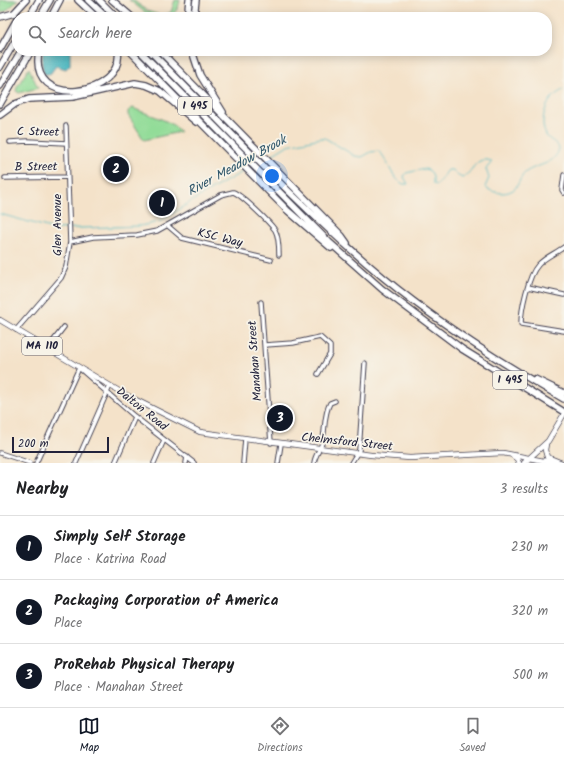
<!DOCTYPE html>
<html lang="en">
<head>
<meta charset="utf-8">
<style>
  :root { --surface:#fff; --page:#f6f6f6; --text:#202124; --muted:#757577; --line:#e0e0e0; --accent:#111827 }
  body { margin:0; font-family:Kalam,sans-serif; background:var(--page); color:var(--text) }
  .scale { position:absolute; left:12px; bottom:10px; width:97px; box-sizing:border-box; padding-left:4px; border:2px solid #22223b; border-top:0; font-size:11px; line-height:14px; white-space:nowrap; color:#22223b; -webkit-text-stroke:3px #f7f3e8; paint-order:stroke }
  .you { position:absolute; left:272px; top:176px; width:14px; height:14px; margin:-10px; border:3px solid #fff; border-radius:50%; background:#1a73e8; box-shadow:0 0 0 6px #1a73e833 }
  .badge { display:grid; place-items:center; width:26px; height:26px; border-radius:50%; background:var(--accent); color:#fff; font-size:13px; font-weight:700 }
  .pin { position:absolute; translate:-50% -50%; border:2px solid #fff; box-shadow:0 1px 4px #0006 }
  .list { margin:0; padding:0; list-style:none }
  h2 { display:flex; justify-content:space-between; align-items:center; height:52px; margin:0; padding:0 16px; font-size:17px }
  h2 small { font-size:13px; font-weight:400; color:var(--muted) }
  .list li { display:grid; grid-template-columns:26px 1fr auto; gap:12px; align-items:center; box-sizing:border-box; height:64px; padding:0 16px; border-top:1px solid var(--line) }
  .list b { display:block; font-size:15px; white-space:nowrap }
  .list p { margin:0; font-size:13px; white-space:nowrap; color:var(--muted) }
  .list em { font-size:13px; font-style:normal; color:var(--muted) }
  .icon { flex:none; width:22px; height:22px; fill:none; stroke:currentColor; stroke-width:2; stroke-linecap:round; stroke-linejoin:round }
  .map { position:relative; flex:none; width:564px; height:463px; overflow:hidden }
  .search { position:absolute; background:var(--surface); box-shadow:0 2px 10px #0003; left:12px; right:12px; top:12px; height:44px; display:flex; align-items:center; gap:10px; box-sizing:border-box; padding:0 14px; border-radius:16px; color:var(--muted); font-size:15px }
  .sheet { height:244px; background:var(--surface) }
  nav { display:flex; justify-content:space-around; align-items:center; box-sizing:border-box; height:56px; border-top:1px solid var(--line); background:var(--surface); font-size:11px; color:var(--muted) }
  nav a { display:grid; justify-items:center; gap:2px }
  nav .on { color:var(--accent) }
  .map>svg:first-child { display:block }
  .green { fill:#92dc98; stroke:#5a7f6a }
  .water { fill:#47b6c0; stroke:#346c7e }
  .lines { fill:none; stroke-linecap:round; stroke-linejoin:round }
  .stream { stroke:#47b6c0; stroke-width:1 }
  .minor-casing { stroke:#423f50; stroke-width:5.5 }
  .major-casing { stroke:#423f50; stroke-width:6 }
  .highway-casing { stroke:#423f50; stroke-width:8 }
  .minor { stroke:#fff; stroke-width:3.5 }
  .major { stroke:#fff; stroke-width:4.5 }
  .highway { stroke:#fff; stroke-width:5.5 }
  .labels { text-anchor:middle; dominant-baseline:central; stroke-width:3.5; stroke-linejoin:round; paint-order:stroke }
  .shield { fill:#f7f3e8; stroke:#62616f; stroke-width:1 }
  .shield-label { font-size:11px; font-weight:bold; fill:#22223b }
  .street-label { font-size:12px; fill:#22223b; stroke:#f7f3e8 }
  .water-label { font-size:13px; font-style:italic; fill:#2f566a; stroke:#f7f3e8 }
</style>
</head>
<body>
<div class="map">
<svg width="564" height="463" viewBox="0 0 564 463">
  <rect width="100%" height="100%" fill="#f7f3e8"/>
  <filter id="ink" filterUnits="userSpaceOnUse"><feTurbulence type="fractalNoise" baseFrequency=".025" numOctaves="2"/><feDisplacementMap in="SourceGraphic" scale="8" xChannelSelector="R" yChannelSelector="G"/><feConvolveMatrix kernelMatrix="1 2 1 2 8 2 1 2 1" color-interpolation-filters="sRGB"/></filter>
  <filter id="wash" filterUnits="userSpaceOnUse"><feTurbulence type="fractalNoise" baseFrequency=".012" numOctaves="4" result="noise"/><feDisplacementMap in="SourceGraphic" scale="16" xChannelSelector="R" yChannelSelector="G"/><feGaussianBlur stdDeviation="0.9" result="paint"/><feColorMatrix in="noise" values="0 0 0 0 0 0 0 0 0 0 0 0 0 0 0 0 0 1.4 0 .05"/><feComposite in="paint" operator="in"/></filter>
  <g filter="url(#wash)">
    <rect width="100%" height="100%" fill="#f4e2c9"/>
    <!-- green -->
    <path class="green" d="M0,0H18L6,11L0,13Z
      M129,0H133L147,11L163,16L171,12L175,0H180L178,8L171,17H151Z
      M29,68L38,88L19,93L16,91L17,87Z
      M133,108C145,114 173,120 180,132L144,140L128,115V111Z"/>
    <!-- water -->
    <path class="water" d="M43,51H70V65L66,69L56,66L50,74H44L42,65Z"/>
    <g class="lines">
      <!-- stream -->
      <path class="stream" d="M267,158L288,145L321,138H325L355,156L362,157L371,152L378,151C389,158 388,175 403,184H408L404,177L406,173L425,169C434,171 433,177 433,184L437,185L448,170H453L457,175L462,178C473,173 475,155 491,161V163L486,169L489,178L485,187C490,192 504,195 511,191C519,188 519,177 526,172C537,164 556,165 559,148C556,141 549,141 546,135C540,124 544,108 551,99C554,95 560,92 564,89
        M0,214L54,229L140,226L159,222L200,196L246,170"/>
    </g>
  </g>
  <g filter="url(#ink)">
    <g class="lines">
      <defs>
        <path id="minor" d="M10,142L28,141L66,143
          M564,175L562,190L564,193
          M5,178L67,177
          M168,226L182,238L271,260
          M70,242L93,237L137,235L157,231L221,195L233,192C241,194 270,223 275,230C279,237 279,247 279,255
          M564,247C556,253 545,257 538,265C528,276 521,310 521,324L564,331
          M528,287L564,295
          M261,302L271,443
          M16,330L61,278L66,267L70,242L66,126
          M265,345L293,343L320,337L330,346V354L318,374
          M47,349L64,327
          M0,453L30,463
          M36,463L79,368L134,416L194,463
          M76,463L110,386
          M115,463L135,417
          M154,463L164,440
          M186,463L187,457
          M243,463L245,439
          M278,463L281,444
          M314,463C315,455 320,450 322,443C326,430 323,416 330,403L335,401
          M351,463L359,450L365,363"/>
        <path id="major" d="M0,320L124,394L200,432L371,455L410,458L503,453L554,463
          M546,444L545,450L547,457L562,463
          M512,455L517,459L519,463
          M524,463L548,441L564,414"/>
        <path id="highway" d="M78,0L96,17
          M88,0L106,17
          M99,0L116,17
          M112,0L132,17
          M0,17L14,13L26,0
          M29,17L39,0
          M40,17L50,0
          M51,17L60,0
          M185,17L188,10L189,0
          M194,17L196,0
          M0,49L17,19
          M39,51C27,112 125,96 118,51
          M130,51L287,210L331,248
          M140,51L329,242L382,289L462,349L564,412
          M150,51C227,128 300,208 384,278C440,324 501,363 564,399
          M160,51L342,236L347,243
          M192,51L200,75L223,112
          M0,67L17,38
          M0,86L21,51
          M0,104L31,51
          M0,115L15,104L29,99L73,97L135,83L146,85L160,91L196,122
          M535,379L564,393
          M545,461L549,463"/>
      </defs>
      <!-- minor casing -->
      <use href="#minor" class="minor-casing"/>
      <!-- major casing -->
      <use href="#major" class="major-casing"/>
      <!-- highway casing -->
      <use href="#highway" class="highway-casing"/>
      <!-- minor -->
      <use href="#minor" class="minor"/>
      <!-- major -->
      <use href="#major" class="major"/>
      <!-- highway -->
      <use href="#highway" class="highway"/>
    </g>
  </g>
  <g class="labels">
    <!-- shield labels -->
    <g class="shield">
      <rect x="178" y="97" width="34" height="18" rx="3"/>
      <rect x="22" y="337" width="40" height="18" rx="3"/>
      <rect x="493" y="371" width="34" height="18" rx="3"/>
    </g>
    <g class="shield-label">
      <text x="195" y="106">I 495</text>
      <text x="42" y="346">MA 110</text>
      <text x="510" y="380">I 495</text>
    </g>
    <!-- street labels -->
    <g class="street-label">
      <text transform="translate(38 132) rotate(1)">C Street</text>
      <text transform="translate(36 167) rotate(-1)">B Street</text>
      <text transform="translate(57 225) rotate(-90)">Glen Avenue</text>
      <text transform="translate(220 238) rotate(14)">KSC Way</text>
      <text transform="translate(255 361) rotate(-94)">Manahan Street</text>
      <text transform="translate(142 409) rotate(39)">Dalton Road</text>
      <text transform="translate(347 442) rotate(6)">Chelmsford Street</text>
    </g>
    <!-- water labels -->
    <g class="water-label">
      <text transform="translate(237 166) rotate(-29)">River Meadow Brook</text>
    </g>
  </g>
</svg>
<div class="scale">200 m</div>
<div class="you"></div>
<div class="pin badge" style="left:162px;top:203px">1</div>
<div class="pin badge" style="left:116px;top:169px">2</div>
<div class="pin badge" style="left:280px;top:418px">3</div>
<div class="search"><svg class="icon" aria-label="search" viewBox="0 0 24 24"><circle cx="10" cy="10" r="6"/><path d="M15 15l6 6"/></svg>Search here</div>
</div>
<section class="sheet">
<h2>Nearby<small>3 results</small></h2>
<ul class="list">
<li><span class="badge">1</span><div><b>Simply Self Storage</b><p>Place · Katrina Road</p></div><em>230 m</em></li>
<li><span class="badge">2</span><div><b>Packaging Corporation of America</b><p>Place</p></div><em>320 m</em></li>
<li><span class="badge">3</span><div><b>ProRehab Physical Therapy</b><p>Place · Manahan Street</p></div><em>500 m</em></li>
</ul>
</section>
<nav>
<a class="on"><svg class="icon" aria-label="map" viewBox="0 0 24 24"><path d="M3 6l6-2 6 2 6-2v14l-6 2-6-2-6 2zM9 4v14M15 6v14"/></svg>Map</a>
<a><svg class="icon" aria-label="directions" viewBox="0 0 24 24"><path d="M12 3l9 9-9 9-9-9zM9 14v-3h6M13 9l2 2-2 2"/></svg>Directions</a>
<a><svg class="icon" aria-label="saved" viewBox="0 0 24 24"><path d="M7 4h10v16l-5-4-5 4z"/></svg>Saved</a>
</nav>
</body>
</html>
